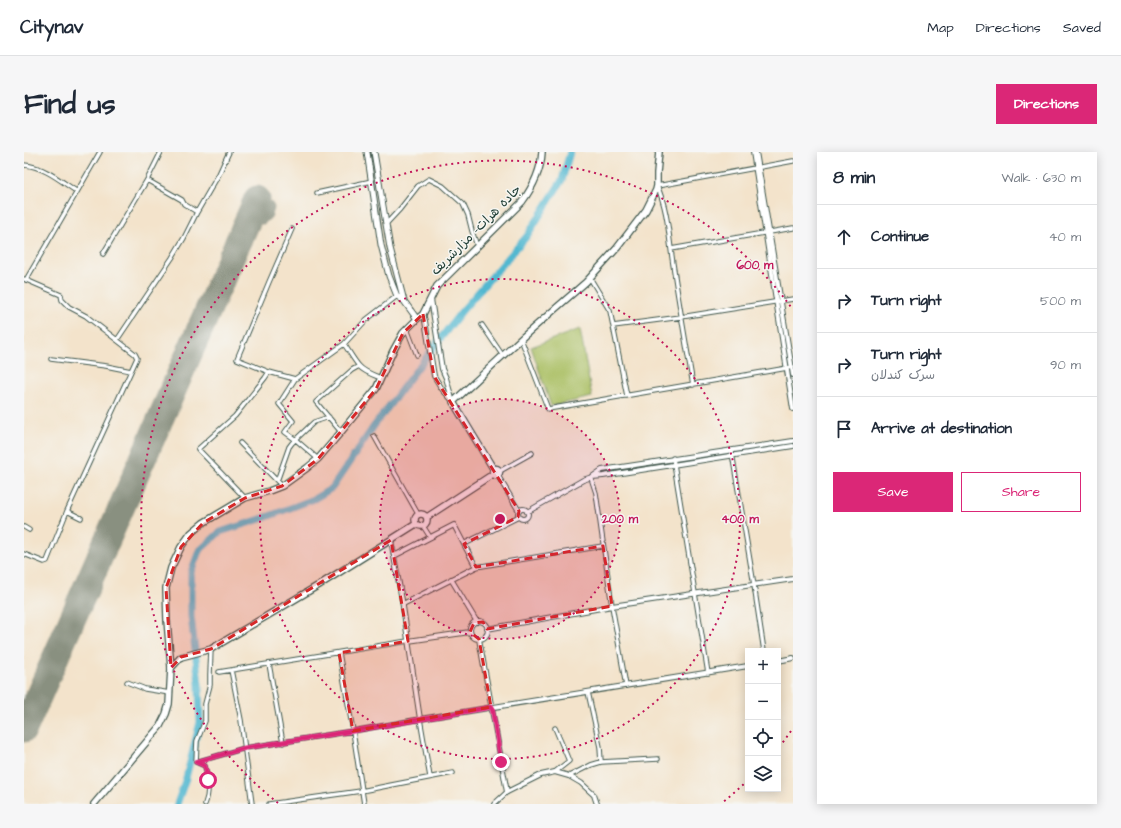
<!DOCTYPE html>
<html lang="en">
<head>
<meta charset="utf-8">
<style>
  :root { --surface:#fff; --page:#f6f6f7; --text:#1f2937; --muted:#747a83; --line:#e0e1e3; --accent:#db2777 }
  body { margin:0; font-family:"Architects Daughter","Playpen Sans Arabic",sans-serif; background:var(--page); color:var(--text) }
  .controls { position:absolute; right:12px; bottom:12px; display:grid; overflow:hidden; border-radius:0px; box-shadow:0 2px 10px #0003 }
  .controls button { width:36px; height:36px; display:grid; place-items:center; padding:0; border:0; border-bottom:1px solid var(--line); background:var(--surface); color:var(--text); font:20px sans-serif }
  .stop { position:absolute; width:12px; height:12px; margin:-9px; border:3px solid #db2777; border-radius:50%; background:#fff }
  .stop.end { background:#db2777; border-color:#fff; box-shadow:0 1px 4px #0008 }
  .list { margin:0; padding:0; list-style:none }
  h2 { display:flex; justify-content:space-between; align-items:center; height:52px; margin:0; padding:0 16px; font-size:17px }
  h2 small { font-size:13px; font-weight:400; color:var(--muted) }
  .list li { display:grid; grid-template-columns:26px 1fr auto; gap:12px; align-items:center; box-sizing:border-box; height:64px; padding:0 16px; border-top:1px solid var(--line) }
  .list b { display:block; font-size:15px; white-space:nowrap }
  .list p { margin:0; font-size:13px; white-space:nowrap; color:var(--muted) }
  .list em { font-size:13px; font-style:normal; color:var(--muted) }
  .actions { display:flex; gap:8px; padding:12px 16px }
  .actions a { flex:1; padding:9px 0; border:1px solid var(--accent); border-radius:0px; text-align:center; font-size:14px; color:var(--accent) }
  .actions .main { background:var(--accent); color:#fff }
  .icon { flex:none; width:22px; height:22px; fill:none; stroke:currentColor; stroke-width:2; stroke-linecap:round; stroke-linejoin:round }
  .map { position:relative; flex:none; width:769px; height:652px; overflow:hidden; border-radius:0px }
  header { display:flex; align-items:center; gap:24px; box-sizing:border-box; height:56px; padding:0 20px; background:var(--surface); border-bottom:1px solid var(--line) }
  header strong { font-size:19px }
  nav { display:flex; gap:22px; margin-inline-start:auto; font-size:14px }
  .intro { display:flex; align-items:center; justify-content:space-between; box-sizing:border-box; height:96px; padding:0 24px }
  h1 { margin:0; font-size:28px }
  .button { padding:10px 18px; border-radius:0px; background:var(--accent); color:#fff; font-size:14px; font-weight:700 }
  main { display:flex; gap:24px; padding:0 24px }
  aside { flex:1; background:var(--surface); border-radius:0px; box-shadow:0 2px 10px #0003 }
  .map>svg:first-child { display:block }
  .green { fill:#aabf64; stroke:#647e4c }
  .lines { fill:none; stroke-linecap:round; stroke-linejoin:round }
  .river { stroke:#52b8d0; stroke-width:7 }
  .taxiway { stroke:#899080; stroke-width:11 }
  .runway { stroke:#899080; stroke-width:27 }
  .minor-casing { stroke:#3f564b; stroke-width:5.5 }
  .tertiary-casing { stroke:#3f564b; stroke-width:6 }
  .secondary-casing { stroke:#3f564b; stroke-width:7 }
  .primary-casing { stroke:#3f564b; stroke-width:8 }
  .trunk-casing { stroke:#3f564b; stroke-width:8 }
  .minor { stroke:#fff; stroke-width:3.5 }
  .tertiary { stroke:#fff; stroke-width:4 }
  .secondary { stroke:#fff; stroke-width:5 }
  .primary { stroke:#fff; stroke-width:5.5 }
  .trunk { stroke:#fff; stroke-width:5.5 }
  .route { stroke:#db2777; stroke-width:5 }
  .marked { fill:#d62828; fill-opacity:0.2; stroke:#d62828; stroke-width:3; stroke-dasharray:8 5; stroke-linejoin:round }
  .ring { fill:none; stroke:#c2185b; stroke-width:2; stroke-dasharray:2 4 }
  .labels { text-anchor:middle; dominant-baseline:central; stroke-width:3; stroke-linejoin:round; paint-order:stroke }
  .street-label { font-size:13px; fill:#1f3d34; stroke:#f6f6f2 }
  .centre { fill:#c2185b; stroke:#f6f6f2; stroke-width:2 }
  .ring-label { font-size:12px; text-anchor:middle; font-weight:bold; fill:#c2185b; stroke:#f6f6f2; stroke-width:3; stroke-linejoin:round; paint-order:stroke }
</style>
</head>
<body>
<header>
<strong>Citynav</strong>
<nav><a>Map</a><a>Directions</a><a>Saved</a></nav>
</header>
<div class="intro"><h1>Find us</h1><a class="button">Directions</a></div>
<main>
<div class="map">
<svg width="769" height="652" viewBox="0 0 769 652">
  <rect width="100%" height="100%" fill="#f6f6f2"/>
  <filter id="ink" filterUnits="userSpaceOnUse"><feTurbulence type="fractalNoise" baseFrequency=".025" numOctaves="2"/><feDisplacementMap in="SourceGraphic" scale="8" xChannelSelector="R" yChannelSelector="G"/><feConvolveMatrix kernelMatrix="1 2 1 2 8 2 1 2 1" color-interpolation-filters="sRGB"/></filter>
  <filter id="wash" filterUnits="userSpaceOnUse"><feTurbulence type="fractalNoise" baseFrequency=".012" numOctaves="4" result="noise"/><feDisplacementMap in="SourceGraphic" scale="16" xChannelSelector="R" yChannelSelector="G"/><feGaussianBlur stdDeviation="0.9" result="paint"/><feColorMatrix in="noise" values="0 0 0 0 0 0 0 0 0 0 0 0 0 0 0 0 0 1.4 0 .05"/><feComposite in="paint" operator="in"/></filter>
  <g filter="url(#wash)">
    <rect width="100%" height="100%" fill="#f3e3cb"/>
    <!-- green -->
    <path class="green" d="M556,177L568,245L527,254L507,195Z"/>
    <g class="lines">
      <!-- river -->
      <path class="river" d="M153,652L162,626L176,570L175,532L167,464V420L175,399L196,380L240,366L290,347L308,336L350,274L386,226L437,160L503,84L538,28L546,0"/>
      <!-- taxiway -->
      <path class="taxiway" d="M226,64L232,67H238L243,62L245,56L241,51L233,47
        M27,517L34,520
        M5,547L12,550"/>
      <!-- runway -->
      <path class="runway" d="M0,577L233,47"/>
    </g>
  </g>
  <g filter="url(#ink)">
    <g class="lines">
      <defs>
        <path id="minor" d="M0,13C19,14 37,29 52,39
          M123,28L158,48L160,52L173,60
          M293,41L348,29
          M362,72L376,57L394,34L405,27L419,34L439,52L444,63L448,79L453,94
          M268,77L245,130L213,207L245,220L271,227L320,192C325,199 329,207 335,214C340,220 349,223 357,226
          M647,97L769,76
          M79,102L123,28L137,0
          M566,126L586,159L603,244
          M0,127L37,143L38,148L45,155L62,164L111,202L113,206L43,359L23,409L20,410L0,402
          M2,128L76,0
          M458,173L479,204
          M589,174L657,165L769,147
          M383,177L393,203
          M497,187L524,257L769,215
          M93,188L148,106L160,86L173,60L195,22L205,0
          M320,192L342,168L373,144
          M27,207L82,214L107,219
          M271,227L255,252L269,269L261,280L272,288L294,307
          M669,233C662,192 655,152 649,112C645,86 644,57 633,34L769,9
          M317,280L292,250L328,218L335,214
          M350,284L394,362
          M216,291L258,334
          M708,301L730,433L740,499
          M649,306L684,521
          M476,319L508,301
          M567,326L572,341L588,454L602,534
          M253,329L265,295L268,291L290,270L305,265
          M221,346L174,297L211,264L241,226L245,220
          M43,359L57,366
          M399,374L406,385
          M0,375L5,378
          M452,415L579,394
          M315,501L329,579L340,652
          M245,512L259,591
          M207,518L217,568L228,652
          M195,520L384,489
          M103,530L121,537L146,541
          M564,540L576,595L577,610
          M172,610L221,596L329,579L396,567L406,625
          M172,610L173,589L181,569V552L186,533V522L187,497
          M172,610L181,614C184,628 186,640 181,652
          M531,620L545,609L531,576
          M545,624L567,613L577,610L634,607
          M245,652L337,639L429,621
          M470,652L483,640"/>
        <path id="tertiary" d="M729,0L769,257
          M732,0L769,223
          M407,147L418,217L422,226L429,250
          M399,162L401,169L410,224L418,237L428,248
          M474,324L495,359
          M568,325L579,324L769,294
          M494 362a5 5 0 1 1 10 0a5 5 0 1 1-10 0Z
          M503,360L559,328L568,325L578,318L769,289
          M367,388L378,448L396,567L724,514
          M440,392L494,365
          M370,404L430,373L452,415L379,452
          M427,427L453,470
          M446 478a9 9 0 1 1 18 0a9 9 0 1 1-18 0Z
          M463,477L588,454L769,427
          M455,487L483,640L517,623L531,620L545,624L557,631L570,643L573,652
          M384,489L446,480
          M754,509L769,506"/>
        <path id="secondary" d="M343,0L357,93L365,124L373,144L380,149L393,167
          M350,0L366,96L380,149"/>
        <path id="primary" d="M468.5 320a3.5 3.5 0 1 1 7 0a3.5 3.5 0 1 1-7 0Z
          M470,318L429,250L500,184L562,130L593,96L622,58L632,38L633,34V21L635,0
          M391 368a6 6 0 1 1 12 0a6 6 0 1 1-12 0Z
          M403,365L469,322
          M147,516L157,505L187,497L295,433L392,372"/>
        <path id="trunk" d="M70,652L136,574L142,562L145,552L147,516L143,468L142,436L147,416L157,395L167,381L179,371L221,346L245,339L258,334L283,316L294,307L317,280L352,237L369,199L379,181L393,167L399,162L413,134L498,50C509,35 517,18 518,0"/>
      </defs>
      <!-- minor casing -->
      <use href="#minor" class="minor-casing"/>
      <!-- tertiary casing -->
      <use href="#tertiary" class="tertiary-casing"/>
      <!-- secondary casing -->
      <use href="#secondary" class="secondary-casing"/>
      <!-- primary casing -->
      <use href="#primary" class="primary-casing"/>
      <!-- trunk casing -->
      <use href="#trunk" class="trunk-casing"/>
      <!-- minor -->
      <use href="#minor" class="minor"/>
      <!-- tertiary -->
      <use href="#tertiary" class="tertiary"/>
      <!-- secondary -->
      <use href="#secondary" class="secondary"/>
      <!-- primary -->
      <use href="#primary" class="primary"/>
      <!-- trunk -->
      <use href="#trunk" class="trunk"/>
    </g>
  </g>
  <g class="lines" filter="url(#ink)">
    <!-- route -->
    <path class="route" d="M184,628L181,614L172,610L221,596L329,579L468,555L477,610"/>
  </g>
  <!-- marked area -->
  <path class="marked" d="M399,162L410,224L495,359L494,365L440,392L452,415L579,394L588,454L463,477L459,470L450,471L446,480L455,487L467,555L329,579L315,501L384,489L367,388L187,497L157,505L147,516L142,436L157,395L179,371L221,346L258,334L294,307L352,237L379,181Z"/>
  <!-- distance rings -->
  <circle cx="476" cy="367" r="120" fill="#c2185b" fill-opacity=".12"/>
  <g class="ring">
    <circle cx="476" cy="367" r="120"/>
    <circle cx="476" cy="367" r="240"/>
    <path d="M767 579A360 360 0 0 1 756 594M724 628A360 360 0 0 1 698 651M254 651A360 360 0 1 1 767 155"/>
  </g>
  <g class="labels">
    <!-- street labels -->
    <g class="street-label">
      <text transform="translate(452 78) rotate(-45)">جاده هرات- مزارشریف</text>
    </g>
  </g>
  <circle cx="476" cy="367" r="6" class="centre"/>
  <g class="ring-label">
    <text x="731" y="117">600 m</text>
    <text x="596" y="371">200 m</text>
    <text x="716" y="371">400 m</text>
  </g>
</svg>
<div class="controls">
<button>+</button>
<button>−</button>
<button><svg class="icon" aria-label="locate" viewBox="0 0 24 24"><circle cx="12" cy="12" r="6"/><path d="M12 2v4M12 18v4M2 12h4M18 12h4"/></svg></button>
<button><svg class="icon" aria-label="layers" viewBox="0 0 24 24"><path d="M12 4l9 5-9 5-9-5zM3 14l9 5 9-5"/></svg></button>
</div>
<div class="stop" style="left:184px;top:628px"></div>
<div class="stop end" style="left:477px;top:610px"></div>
</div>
<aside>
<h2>8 min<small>Walk · 630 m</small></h2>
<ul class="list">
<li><svg class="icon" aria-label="ahead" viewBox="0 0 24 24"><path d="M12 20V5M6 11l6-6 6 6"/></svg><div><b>Continue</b></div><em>40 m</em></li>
<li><svg class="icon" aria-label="right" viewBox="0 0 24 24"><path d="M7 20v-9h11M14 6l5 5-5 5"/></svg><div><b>Turn right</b></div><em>500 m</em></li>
<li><svg class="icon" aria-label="right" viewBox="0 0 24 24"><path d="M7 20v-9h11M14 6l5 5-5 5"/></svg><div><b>Turn right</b><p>سرک کندلان</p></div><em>90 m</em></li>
<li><svg class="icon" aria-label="arrive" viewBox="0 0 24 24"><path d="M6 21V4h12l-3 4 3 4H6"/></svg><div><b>Arrive at destination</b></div></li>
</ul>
<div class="actions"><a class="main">Save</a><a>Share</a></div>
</aside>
</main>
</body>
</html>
